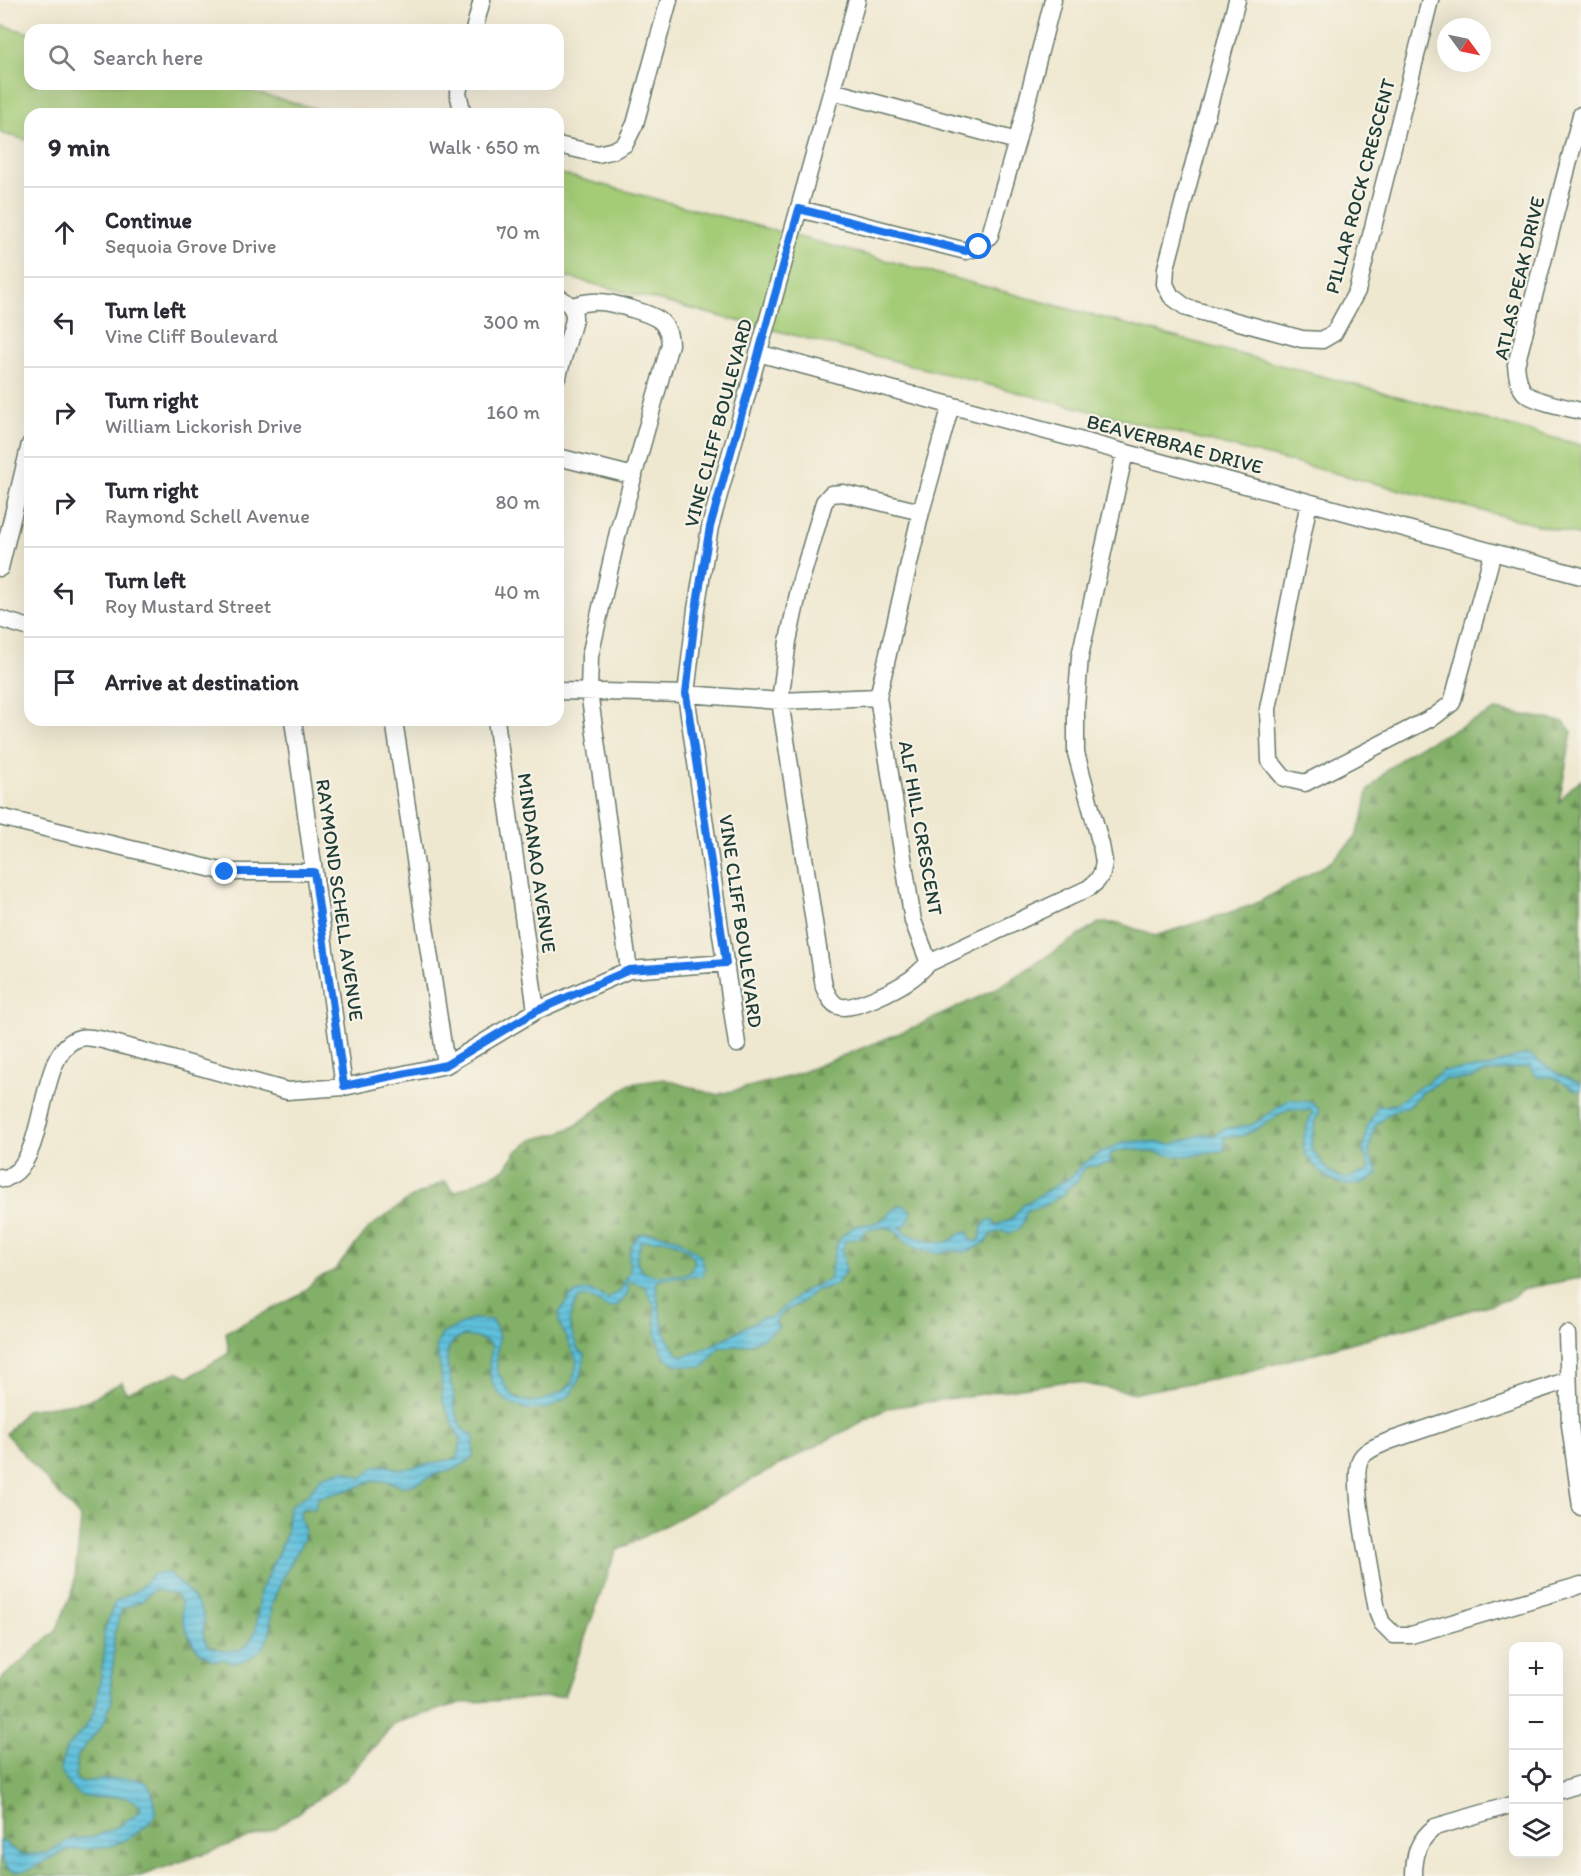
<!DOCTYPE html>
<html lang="en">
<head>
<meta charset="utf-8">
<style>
  :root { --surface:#fff; --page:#f2f2f3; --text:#2b2b33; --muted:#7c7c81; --line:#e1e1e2 }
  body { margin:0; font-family:Itim,sans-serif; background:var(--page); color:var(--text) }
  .controls { position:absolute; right:18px; bottom:18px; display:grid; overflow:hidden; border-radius:12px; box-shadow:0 6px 24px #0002 }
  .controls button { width:54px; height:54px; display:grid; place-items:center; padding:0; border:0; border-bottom:2px solid var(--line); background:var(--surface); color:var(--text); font:30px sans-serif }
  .compass { position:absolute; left:1437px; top:18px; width:54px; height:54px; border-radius:50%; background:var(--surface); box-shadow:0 6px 24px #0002; rotate:123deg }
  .stop { position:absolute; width:18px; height:18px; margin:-14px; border:4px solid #1a73e8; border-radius:50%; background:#fff }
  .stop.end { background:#1a73e8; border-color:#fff; box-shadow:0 2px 6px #0008 }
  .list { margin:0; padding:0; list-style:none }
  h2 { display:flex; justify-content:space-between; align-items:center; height:78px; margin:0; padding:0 24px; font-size:26px }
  h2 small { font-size:20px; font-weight:400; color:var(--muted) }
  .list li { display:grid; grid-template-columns:39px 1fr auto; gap:18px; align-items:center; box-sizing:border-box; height:90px; padding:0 24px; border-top:2px solid var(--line) }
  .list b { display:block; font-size:22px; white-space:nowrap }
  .list p { margin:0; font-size:20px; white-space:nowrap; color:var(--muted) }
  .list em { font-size:20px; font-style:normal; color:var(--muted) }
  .icon { flex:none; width:33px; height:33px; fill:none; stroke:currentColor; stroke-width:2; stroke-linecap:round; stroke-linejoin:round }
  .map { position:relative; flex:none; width:1581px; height:1876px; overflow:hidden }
  .search { position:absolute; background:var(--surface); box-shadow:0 6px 24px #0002; left:24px; top:24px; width:540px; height:66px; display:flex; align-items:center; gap:15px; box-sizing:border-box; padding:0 21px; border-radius:18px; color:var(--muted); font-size:22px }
  .panel { position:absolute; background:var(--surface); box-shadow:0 6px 24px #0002; left:24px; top:108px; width:540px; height:618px; border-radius:18px }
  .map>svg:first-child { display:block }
  .grass { fill:#a4cc77; stroke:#628456; stroke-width:1.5 }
  .forest { fill:url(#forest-firs); stroke:#51764e; stroke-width:1.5 }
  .water { fill:url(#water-rules); stroke:#3f7f88; stroke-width:1.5; fill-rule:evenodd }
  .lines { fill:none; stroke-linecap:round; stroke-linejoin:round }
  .minor-casing { stroke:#68796b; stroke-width:19 }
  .minor { stroke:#fff; stroke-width:16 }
  .route { stroke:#1a73e8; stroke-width:8 }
  .labels { text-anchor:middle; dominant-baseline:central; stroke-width:4.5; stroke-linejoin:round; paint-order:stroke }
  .street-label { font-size:20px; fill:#1f3d34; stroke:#f7f3e8 }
</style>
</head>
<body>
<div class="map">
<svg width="1581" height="1876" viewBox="0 0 1581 1876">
  <defs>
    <pattern id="forest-firs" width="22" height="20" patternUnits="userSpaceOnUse" patternTransform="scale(1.5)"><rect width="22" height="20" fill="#83b068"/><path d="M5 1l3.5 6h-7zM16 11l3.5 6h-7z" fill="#6b9056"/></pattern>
    <pattern id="water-rules" width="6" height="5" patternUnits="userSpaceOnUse" patternTransform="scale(1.5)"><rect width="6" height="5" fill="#5fc1dd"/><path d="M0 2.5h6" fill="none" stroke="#4e9eb4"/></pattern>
  </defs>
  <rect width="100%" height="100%" fill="#f7f3e8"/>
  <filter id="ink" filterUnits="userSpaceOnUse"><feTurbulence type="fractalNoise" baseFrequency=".0167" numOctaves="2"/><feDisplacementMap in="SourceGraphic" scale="12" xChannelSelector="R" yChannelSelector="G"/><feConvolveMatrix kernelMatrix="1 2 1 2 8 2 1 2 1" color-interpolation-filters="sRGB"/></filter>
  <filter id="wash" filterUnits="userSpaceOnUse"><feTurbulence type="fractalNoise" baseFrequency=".008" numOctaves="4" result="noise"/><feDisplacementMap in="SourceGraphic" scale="24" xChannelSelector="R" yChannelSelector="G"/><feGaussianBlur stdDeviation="1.35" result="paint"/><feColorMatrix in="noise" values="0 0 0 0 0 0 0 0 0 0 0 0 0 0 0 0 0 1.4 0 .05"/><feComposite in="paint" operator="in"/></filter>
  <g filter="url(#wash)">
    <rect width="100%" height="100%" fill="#efe8d0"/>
    <!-- grass -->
    <path class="grass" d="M0,25L30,33V84H223L336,114H30V141L0,133Z
      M558,173L1581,445V536L558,275Z"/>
    <!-- forest -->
    <path class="forest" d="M1496,710L1564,722L1572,732L1559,803L1570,788L1581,780V1278L1522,1289L1510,1299L1238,1374L1136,1393L1068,1381L888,1408L616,1551L564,1696L461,1703L395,1723L345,1780L274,1829L140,1876H0V1680L56,1631L74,1587L81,1519L6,1434L26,1410L87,1401L122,1382L126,1393L178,1372L189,1377L229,1353L226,1332L300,1295L316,1279L335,1270L369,1228L409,1199L445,1181L455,1192L505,1169L516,1152L532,1140L559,1133L575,1126L630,1084L664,1079L716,1095L792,1076L915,1027L994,990L1099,923H1119L1155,936L1253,905L1328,864L1355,838L1363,818L1368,791L1388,769L1414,749Z"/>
    <!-- water -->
    <path class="water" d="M1521,1055L1531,1056L1560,1075L1581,1084V1092C1571,1089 1564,1082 1554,1078C1549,1075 1544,1078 1539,1077C1534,1076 1533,1069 1529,1066L1484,1073L1470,1079L1454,1080L1445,1079L1423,1092L1407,1108L1398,1109L1386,1116L1375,1126L1369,1150L1370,1158L1377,1167L1378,1175C1352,1192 1333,1187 1313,1164C1308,1159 1303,1152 1303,1144C1303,1133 1308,1123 1312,1113L1310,1109L1305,1111L1289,1109L1253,1131L1241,1136L1224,1137V1140L1226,1142L1224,1150C1209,1153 1192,1157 1177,1156C1154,1155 1131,1142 1109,1155L1111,1163L1087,1167L1082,1170L1077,1182L1068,1187L1065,1193L1042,1207L1027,1210L1024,1221L1018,1230L1010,1233L1003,1231L993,1233L985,1243L967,1252L952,1251L938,1253L922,1251L909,1244L893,1229L886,1227L867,1230L859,1238L846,1240L842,1251L846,1271L836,1284L826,1289L816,1290L798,1305L785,1311L775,1322L779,1327C757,1344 749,1346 721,1347L718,1349L707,1364L702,1367L677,1365L665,1358L656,1336L655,1308L645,1286L629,1281L627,1283C630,1291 628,1294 623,1300C609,1317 601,1301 589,1298C586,1297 583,1298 579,1298C564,1323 569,1324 578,1350L585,1354L582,1372L572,1394L550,1408L529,1410L509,1403L498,1393L491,1380L489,1364L492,1346C486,1339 474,1337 466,1336C461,1336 458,1338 454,1341C441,1352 450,1376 453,1390C455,1394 453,1398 454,1403C454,1412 460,1422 463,1430L472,1434L474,1438L473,1458L454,1470L439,1473L412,1485L402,1486L386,1481L374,1480L352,1489L321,1497L317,1498L315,1509L305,1508L301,1510L300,1517L304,1528V1539L282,1580L272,1603L270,1633L263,1648L249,1659L239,1662H232L223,1659L216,1661L205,1656L195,1647L190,1639L183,1621L181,1601L174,1594L158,1590L152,1591L142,1601L122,1609L114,1634V1659L111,1678L112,1700L104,1723L78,1755L75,1777L80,1782C94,1781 131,1775 143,1781C149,1784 152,1791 153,1796C155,1802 157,1808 155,1814C152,1825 127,1840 116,1844C100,1851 82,1847 66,1851C50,1855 29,1876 12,1871C0,1865 0,1853 0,1840L22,1855L47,1853L70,1839L94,1837L117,1827L139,1812L141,1807C125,1786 96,1806 77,1793C68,1787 65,1778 60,1769L66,1749L86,1727L96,1706L104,1656V1631L115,1602L139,1589L153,1574L169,1573C180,1583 202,1603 204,1618C205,1631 200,1633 208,1646L225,1651L239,1650L248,1644L256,1630L260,1592L286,1535L289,1507L309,1493L321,1477L344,1470L362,1478L374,1467L387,1465L399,1470L458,1458L461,1442L442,1399L441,1373L436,1346L442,1334L472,1319L491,1320C506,1338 494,1351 497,1369C498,1373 501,1377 503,1381C518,1415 550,1401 572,1384L577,1361L559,1322V1313L570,1297L578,1292L589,1290L608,1299L622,1289L624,1281L630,1272L629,1254L632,1243L640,1234L656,1233L678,1239L701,1256L705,1270L702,1276L664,1279L657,1281L656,1286C660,1311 661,1340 682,1357L711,1346L763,1317L771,1318L805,1290L829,1280C834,1257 832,1237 856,1226C863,1223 873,1225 880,1221C890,1215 888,1210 903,1205L912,1212L908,1223L900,1228C905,1235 937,1245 946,1242C955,1240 958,1232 968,1232L970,1239L976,1242L981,1238C981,1227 981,1224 991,1219L996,1225L1012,1219L1023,1205L1072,1176L1081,1165L1098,1154L1125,1142L1141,1141L1172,1144L1204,1134L1214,1135L1226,1128L1252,1125L1290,1099L1313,1103L1320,1111L1315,1121L1311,1148C1320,1159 1331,1180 1347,1178C1354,1177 1361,1171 1370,1171L1363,1150L1367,1127L1377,1107L1395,1104L1443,1071L1486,1068ZM668,1240C679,1244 690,1249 695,1261L689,1274L656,1276L643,1272L636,1261L641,1241Z"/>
  </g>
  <g filter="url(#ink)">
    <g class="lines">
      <defs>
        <path id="minor" d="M1237,0L1166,268L1165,284L1171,296L1187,308L1302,339L1322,340L1334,333L1357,291L1430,0
          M474,30L482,0
          M460,84L458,93L463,114
          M832,91L1017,141
          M1581,115L1516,365C1517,374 1518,386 1525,393C1534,401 1568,408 1581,411
          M558,145L598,154L614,150L625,144L635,124L669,0
          M799,209L966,251L979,247L990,235L1017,141L1053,0
          M558,297C568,302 575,308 574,320L558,376
          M571,306C580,304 590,301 599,302C610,302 621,306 632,309C652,315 669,319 670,344L618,532L590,656L589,692L629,970
          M758,353L1581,576
          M558,457L634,476
          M1309,502L1268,709L1270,761L1284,778L1305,783L1435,716L1452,703L1493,552
          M921,512L843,493L831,494L824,502L801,580L788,641L780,701L824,987C827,994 831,1003 838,1006C853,1012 898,988 911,979C918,974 923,968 929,963L1089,888L1097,881L1102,873L1104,862L1101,845L1076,753V707L1080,656L1125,452
          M0,568L30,444
          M0,619L30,628
          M558,691L686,694L780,701L878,697
          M293,720L344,1087
          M394,720L446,1065
          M496,720L536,1011
          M0,817L225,872H314
          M929,963L913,921L878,697L921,512L951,405
          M737,1044L686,694L696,609L710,527L857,0
          M0,1177L5,1179C9,1176 14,1174 17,1171C47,1144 39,1048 80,1038C87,1036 97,1039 103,1040L287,1091L344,1087L446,1065L536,1011L629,970L726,963
          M1567,1334L1570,1425L1581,1507
          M1568,1380L1389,1441C1380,1445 1367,1449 1361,1458C1349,1474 1373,1585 1377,1610L1382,1623L1394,1635H1411L1581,1585
          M1558,1791L1581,1784
          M1414,1876C1414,1855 1418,1840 1435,1827L1514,1804"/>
      </defs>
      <!-- minor casing -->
      <use href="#minor" class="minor-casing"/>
      <!-- minor -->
      <use href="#minor" class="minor"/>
    </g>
  </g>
  <g class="lines" filter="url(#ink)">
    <!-- route -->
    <path class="route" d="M225,872H314L344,1086L446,1065L536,1011L629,970L726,963L686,694L696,609L710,527L799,209L966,251L979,247"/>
  </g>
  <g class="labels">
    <!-- street labels -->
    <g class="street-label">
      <text transform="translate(1360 186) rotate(-75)">PILLAR ROCK CRESCENT</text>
      <text transform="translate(1519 278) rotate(-77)">ATLAS PEAK DRIVE</text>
      <text transform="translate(718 423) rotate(-75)">VINE CLIFF BOULEVARD</text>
      <text transform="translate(1175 444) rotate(15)">BEAVERBRAE DRIVE</text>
      <text transform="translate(921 828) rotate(80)">ALF HILL CRESCENT</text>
      <text transform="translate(537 863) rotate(82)">MINDANAO AVENUE</text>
      <text transform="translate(340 900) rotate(82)">RAYMOND SCHELL AVENUE</text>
      <text transform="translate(741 921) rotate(82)">VINE CLIFF BOULEVARD</text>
    </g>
  </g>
</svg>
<div class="controls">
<button>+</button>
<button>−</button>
<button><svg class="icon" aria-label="locate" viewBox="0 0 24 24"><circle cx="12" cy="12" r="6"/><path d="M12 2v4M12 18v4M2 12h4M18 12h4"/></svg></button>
<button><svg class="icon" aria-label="layers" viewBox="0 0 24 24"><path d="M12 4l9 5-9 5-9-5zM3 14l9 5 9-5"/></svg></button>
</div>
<svg class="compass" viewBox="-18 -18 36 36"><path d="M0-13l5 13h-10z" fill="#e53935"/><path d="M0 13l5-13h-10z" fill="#7c7c81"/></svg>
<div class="stop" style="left:979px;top:247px"></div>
<div class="stop end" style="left:225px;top:872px"></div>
<div class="search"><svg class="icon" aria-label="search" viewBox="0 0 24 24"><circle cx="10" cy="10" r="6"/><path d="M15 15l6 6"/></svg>Search here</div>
<section class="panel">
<h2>9 min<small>Walk · 650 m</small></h2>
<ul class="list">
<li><svg class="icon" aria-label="ahead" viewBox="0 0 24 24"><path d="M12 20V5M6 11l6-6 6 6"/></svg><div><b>Continue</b><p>Sequoia Grove Drive</p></div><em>70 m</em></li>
<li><svg class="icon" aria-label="left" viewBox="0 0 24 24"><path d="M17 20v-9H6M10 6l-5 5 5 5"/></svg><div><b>Turn left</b><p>Vine Cliff Boulevard</p></div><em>300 m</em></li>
<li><svg class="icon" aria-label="right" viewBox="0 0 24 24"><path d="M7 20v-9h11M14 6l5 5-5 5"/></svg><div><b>Turn right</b><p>William Lickorish Drive</p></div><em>160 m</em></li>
<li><svg class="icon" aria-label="right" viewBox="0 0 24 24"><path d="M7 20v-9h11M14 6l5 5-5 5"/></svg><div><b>Turn right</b><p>Raymond Schell Avenue</p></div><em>80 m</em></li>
<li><svg class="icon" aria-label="left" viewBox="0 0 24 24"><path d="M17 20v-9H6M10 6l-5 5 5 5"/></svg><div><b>Turn left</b><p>Roy Mustard Street</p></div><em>40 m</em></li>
<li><svg class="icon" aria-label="arrive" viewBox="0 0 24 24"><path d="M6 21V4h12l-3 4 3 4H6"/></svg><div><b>Arrive at destination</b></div></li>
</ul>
</section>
</div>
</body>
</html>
